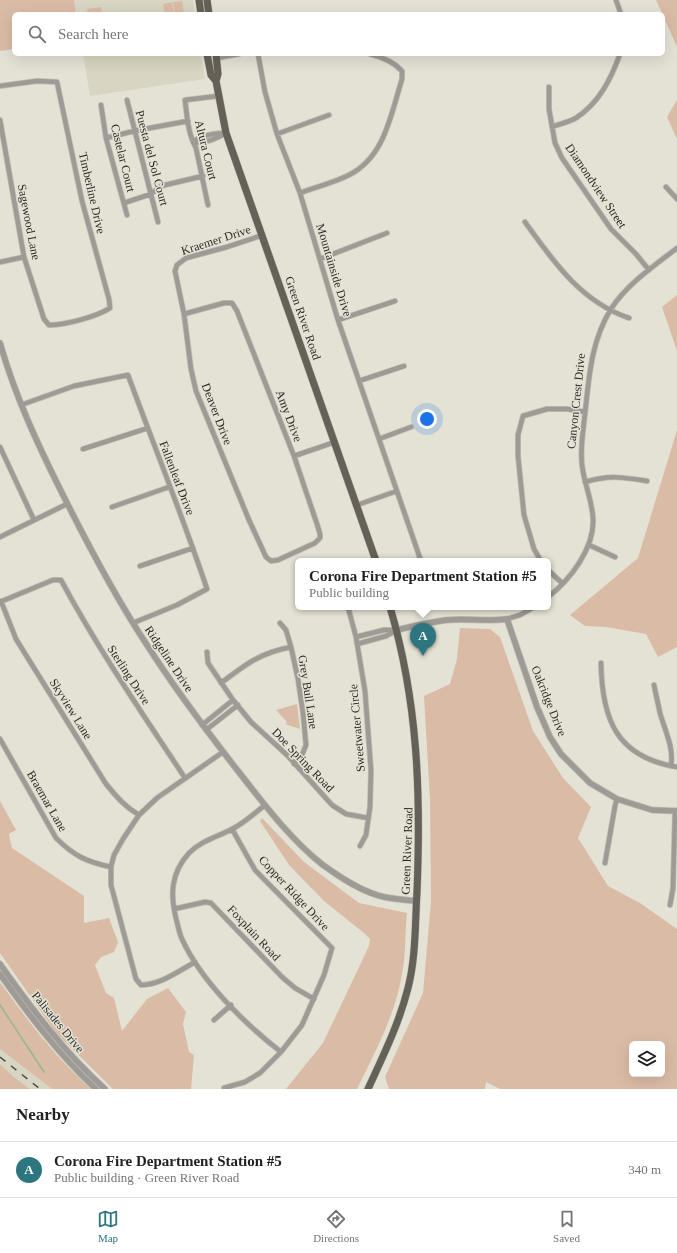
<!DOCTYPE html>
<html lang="en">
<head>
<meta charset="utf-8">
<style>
  :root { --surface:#fff; --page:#f2f2f2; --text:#202124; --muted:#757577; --line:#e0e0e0; --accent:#2d757f }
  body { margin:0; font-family:"Times New Roman",serif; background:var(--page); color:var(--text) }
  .controls { position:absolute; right:12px; bottom:12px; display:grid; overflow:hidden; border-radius:6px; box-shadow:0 4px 16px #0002 }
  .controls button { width:36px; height:36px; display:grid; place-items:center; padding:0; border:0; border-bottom:1px solid var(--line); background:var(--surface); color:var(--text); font:20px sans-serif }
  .you { position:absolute; left:427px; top:419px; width:14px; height:14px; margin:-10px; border:3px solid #fff; border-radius:50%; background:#1a73e8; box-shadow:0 0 0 6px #1a73e833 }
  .badge { display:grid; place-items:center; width:26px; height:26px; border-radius:50%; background:var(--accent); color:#fff; font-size:13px; font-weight:700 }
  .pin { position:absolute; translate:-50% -33px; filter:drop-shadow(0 1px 2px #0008) }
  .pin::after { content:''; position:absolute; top:21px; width:14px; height:12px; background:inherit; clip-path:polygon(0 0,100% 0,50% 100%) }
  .popup { position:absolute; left:295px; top:558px; width:256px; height:52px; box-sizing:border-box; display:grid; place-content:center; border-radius:6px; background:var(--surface); filter:drop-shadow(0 1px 3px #0005); font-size:13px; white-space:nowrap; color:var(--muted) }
  .popup b { font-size:15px; color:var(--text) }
  .popup::after { content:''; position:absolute; left:50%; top:100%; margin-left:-8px; border:8px solid transparent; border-top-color:var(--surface) }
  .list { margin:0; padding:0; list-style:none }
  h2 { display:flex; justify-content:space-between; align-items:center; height:52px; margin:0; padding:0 16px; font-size:17px }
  h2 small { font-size:13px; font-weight:400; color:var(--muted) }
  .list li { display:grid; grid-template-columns:26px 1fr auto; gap:12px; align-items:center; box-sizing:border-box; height:56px; padding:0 16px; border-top:1px solid var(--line) }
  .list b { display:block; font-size:15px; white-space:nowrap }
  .list p { margin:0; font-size:13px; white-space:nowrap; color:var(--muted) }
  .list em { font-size:13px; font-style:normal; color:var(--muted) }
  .icon { flex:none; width:22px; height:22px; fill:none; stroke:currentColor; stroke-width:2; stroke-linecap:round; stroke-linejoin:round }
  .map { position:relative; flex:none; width:677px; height:1089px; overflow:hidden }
  .search { position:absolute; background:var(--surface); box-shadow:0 4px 16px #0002; left:12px; right:12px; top:12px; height:44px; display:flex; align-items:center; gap:10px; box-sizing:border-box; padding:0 14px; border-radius:6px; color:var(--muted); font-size:15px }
  .sheet { height:108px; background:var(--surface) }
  nav { display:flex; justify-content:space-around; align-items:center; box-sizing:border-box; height:56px; border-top:1px solid var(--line); background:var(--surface); font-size:11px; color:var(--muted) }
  nav a { display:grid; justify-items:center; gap:2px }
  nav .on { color:var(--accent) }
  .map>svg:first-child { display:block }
  .built { fill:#d8d6c2 }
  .green { fill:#dabba6; fill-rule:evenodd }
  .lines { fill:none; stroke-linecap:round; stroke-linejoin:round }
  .stream { stroke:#93b790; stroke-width:1.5 }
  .minor-casing { stroke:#bfbdb2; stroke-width:6 }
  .tertiary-casing { stroke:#bfbdb2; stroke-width:7 }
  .primary-casing { stroke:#bfbdb2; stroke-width:8 }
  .minor { stroke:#9e9b96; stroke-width:4.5 }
  .tertiary { stroke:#9e9b96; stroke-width:5.5 }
  .primary { stroke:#666158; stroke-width:7 }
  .rail { stroke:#4c4a44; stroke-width:1.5; stroke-dasharray:7 7; stroke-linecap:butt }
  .labels { text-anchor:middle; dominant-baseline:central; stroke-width:3; stroke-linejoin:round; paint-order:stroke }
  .street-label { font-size:12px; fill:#2c2b26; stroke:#e4e2d5 }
</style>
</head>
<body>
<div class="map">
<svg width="677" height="1089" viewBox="0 0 677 1089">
  <rect width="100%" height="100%" fill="#e4e2d5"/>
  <!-- built -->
  <path class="built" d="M74,0H193L195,14H76Z
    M83,54H201L205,79L90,96Z
    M0,1049L52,1089H30L14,1077L0,1064Z"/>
  <!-- green -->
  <path class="green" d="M0,0H74L76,14H14V49L0,51Z
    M656,0H677V47Z
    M182,1L184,14H175L173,2Z
    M172,2L174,14H165L163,4Z
    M101,7L102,14H88L87,9Z
    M677,100V139L667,117Z
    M677,295V351L662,307Z
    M677,430V647L658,657L646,634L606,627L585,626L570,615L638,558Z
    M460,628L490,629L500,637L533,731L563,778L591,807L578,838L608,886L640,903L677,929V1089H500L486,1082L485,1089H389L385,1077L423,993L431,901L430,799L424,696L450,684L457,659ZM632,1044H662V1074H632Z
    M297,704L300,729L285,724L287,722L276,710Z
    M0,801L16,830L9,834L12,848L84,896V923L109,918L118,942L114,952L101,957L95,965L106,993L114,998L122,1031L147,999L168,988L186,1012L183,1024L189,1052L194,1055L191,1089H113L56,1033L0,953Z
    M262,818L304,862L359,903L407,913C405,931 406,950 403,968C397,1012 376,1050 357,1089H286L323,1043L369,946L370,939L364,933L324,901L289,865L260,821Z
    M0,982C27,1020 56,1058 91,1089H52L0,1049Z
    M0,1064L14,1077L30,1089H0Z"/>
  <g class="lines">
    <!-- stream -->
    <path class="stream" d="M0,1005L44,1072"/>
    <defs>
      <path id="minor" d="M616,0L621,14
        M258,54L265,92L277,134L300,193L338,320L421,561
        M216,58L239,54
        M0,86L37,81L57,82L82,201L109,299L110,308C96,317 65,325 49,325L44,319L24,257L0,120
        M549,87V109L555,143L562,158L611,229L636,254L649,270
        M127,100L158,222
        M101,105L106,138L127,215
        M552,127C560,124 569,122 576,118C599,103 611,79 620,54
        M277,134L329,115
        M106,138L134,131L188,121
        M193,142C205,144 216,139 226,133
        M193,142C201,135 213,134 224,133
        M666,187L677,199
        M300,193C316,187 333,183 349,175C385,157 391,114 402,79V71C394,62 382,57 370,54
        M124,203L151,194L161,186L203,176
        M208,205L196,148C188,134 187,116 185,100L218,96
        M525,222C553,261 581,302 629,318
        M320,259L387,233
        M0,262L24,257
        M184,314L224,303H232L237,311L294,456L318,527L320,534V538L315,543L278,560L271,561L266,557L249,520L196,391L191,369L184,314L175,271L177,265L186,258L227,247L263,235
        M338,320L395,301
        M359,381L404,366
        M21,405L74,386L128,375C154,446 183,517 207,589L177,605L133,623
        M379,439L411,427
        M0,447L34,520
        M83,449L148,428
        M294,456L335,442
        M585,482C609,475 622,477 647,481
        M357,505L397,491
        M112,507L169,487
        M0,537L67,504
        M589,545L615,557
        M541,561L534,549L524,515L518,456V435L523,416L547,409H567L585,412
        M140,566L193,548
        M548,570L562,583
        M548,597C570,580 595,548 593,518C592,500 584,483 582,465C580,448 583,431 585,414C589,377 591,341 611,309C627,284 654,266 677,248
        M1,601L16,639L106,784C116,796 125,807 139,815
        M0,602L53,580H61C98,649 142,713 185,778
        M348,607L356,637L365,691L371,770L370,807L366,835L360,846
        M507,619L520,615L534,607
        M280,623L286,630L291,647L298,679L303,713L306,745L302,755L294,764
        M356,637L384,630H395
        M357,644L386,636L397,630
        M207,652L208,663L233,700L251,722L287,755L332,805L346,814L368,818
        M601,663C602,719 616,757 677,767
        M221,683C246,664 260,653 291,647
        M654,685C656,694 658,704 660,713C665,731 674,747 671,766
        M202,725L233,700
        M206,730L238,705
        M0,739L56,838C74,856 87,862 111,867
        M265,805C255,813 245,822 234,828C218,837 202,840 189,853C171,873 170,894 176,918C178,925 179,933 182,939C201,981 245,1024 281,1052
        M605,863L615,806L617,799
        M670,905L673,888L675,811
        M174,909L205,902L211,903L282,977L295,988L314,999
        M195,962C179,971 160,985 141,985L136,979L111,885V867L114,855L123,839L139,815L157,798L223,752
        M214,1020L231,1005
        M224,1088L245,1082L260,1073L281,1052L302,1025L324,975L332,948L255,870L232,829"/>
      <path id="tertiary" d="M0,343C15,396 38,445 62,493C88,545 115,597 147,645C175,689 206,730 238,771C264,804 290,839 323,865C341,878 362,892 384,897C394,899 405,900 416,901
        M397,630C413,626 430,622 447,620C467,618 487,622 507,619L537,707L550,737L561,754L590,783L617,799L652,810L677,811
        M0,964C32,1009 64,1052 105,1089
        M0,974C29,1015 59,1055 96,1089"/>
      <path id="primary" d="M199,0L201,14
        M207,0L209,14
        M207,54L211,75L216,81
        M216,54L218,74L216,81L226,133L376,561
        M368,1089C383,1056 399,1024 408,988C416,957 415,924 417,892C421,794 418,702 390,607"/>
    </defs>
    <!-- minor casing -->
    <use href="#minor" class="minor-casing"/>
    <!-- tertiary casing -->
    <use href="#tertiary" class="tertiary-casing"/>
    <!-- primary casing -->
    <use href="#primary" class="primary-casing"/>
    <!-- minor -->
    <use href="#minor" class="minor"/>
    <!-- tertiary -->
    <use href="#tertiary" class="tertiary"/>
    <!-- primary -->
    <use href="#primary" class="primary"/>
    <!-- rail -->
    <path class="rail" d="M0,1057L40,1089"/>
  </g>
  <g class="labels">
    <!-- street labels -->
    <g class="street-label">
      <text transform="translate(206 150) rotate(76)">Altura Court</text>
      <text transform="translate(123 158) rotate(76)">Castelar Court</text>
      <text transform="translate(152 158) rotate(75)">Puesta del Sol Court</text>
      <text transform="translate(596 186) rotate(56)">Diamondview Street</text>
      <text transform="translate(92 193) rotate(77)">Timberline Drive</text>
      <text transform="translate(29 222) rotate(79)">Sagewood Lane</text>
      <text transform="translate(216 240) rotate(-18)">Kraemer Drive</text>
      <text transform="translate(334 270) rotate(73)">Mountainside Drive</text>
      <text transform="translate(303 318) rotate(71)">Green River Road</text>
      <text transform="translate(576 401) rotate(-84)">Canyon Crest Drive</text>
      <text transform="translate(217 414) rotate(69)">Deaver Drive</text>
      <text transform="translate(289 416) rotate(69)">Amy Drive</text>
      <text transform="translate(177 478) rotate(69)">Fallenleaf Drive</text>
      <text transform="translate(169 659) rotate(56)">Ridgeline Drive</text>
      <text transform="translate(129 675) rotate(57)">Sterling Drive</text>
      <text transform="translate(308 692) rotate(81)">Grey Bull Lane</text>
      <text transform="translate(549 701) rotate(68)">Oakridge Drive</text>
      <text transform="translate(71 709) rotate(58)">Skyview Lane</text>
      <text transform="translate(357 728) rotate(-95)">Sweetwater Circle</text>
      <text transform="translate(303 760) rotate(46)">Doe Spring Road</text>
      <text transform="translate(47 801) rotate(60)">Braemar Lane</text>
      <text transform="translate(407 851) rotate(-88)">Green River Road</text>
      <text transform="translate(294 893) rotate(47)">Copper Ridge Drive</text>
      <text transform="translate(254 933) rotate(47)">Foxplain Road</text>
      <text transform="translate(58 1022) rotate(51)">Palisades Drive</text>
    </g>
  </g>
</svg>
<div class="controls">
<button><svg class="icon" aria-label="layers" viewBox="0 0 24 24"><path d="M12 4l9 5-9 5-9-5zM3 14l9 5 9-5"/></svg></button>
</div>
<div class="you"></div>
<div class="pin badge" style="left:423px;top:656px">A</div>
<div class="popup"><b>Corona Fire Department Station #5</b>Public building</div>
<div class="search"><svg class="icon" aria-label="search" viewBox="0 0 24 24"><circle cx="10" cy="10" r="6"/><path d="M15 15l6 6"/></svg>Search here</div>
</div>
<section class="sheet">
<h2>Nearby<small></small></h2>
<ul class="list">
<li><span class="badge">A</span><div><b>Corona Fire Department Station #5</b><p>Public building · Green River Road</p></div><em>340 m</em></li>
</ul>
</section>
<nav>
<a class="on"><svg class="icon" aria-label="map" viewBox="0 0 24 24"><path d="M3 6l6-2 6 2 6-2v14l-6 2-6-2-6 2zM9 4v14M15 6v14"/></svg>Map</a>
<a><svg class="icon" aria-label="directions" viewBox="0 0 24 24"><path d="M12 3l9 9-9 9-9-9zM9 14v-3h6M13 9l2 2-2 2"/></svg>Directions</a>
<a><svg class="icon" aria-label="saved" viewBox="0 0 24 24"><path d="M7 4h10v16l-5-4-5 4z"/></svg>Saved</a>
</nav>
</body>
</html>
